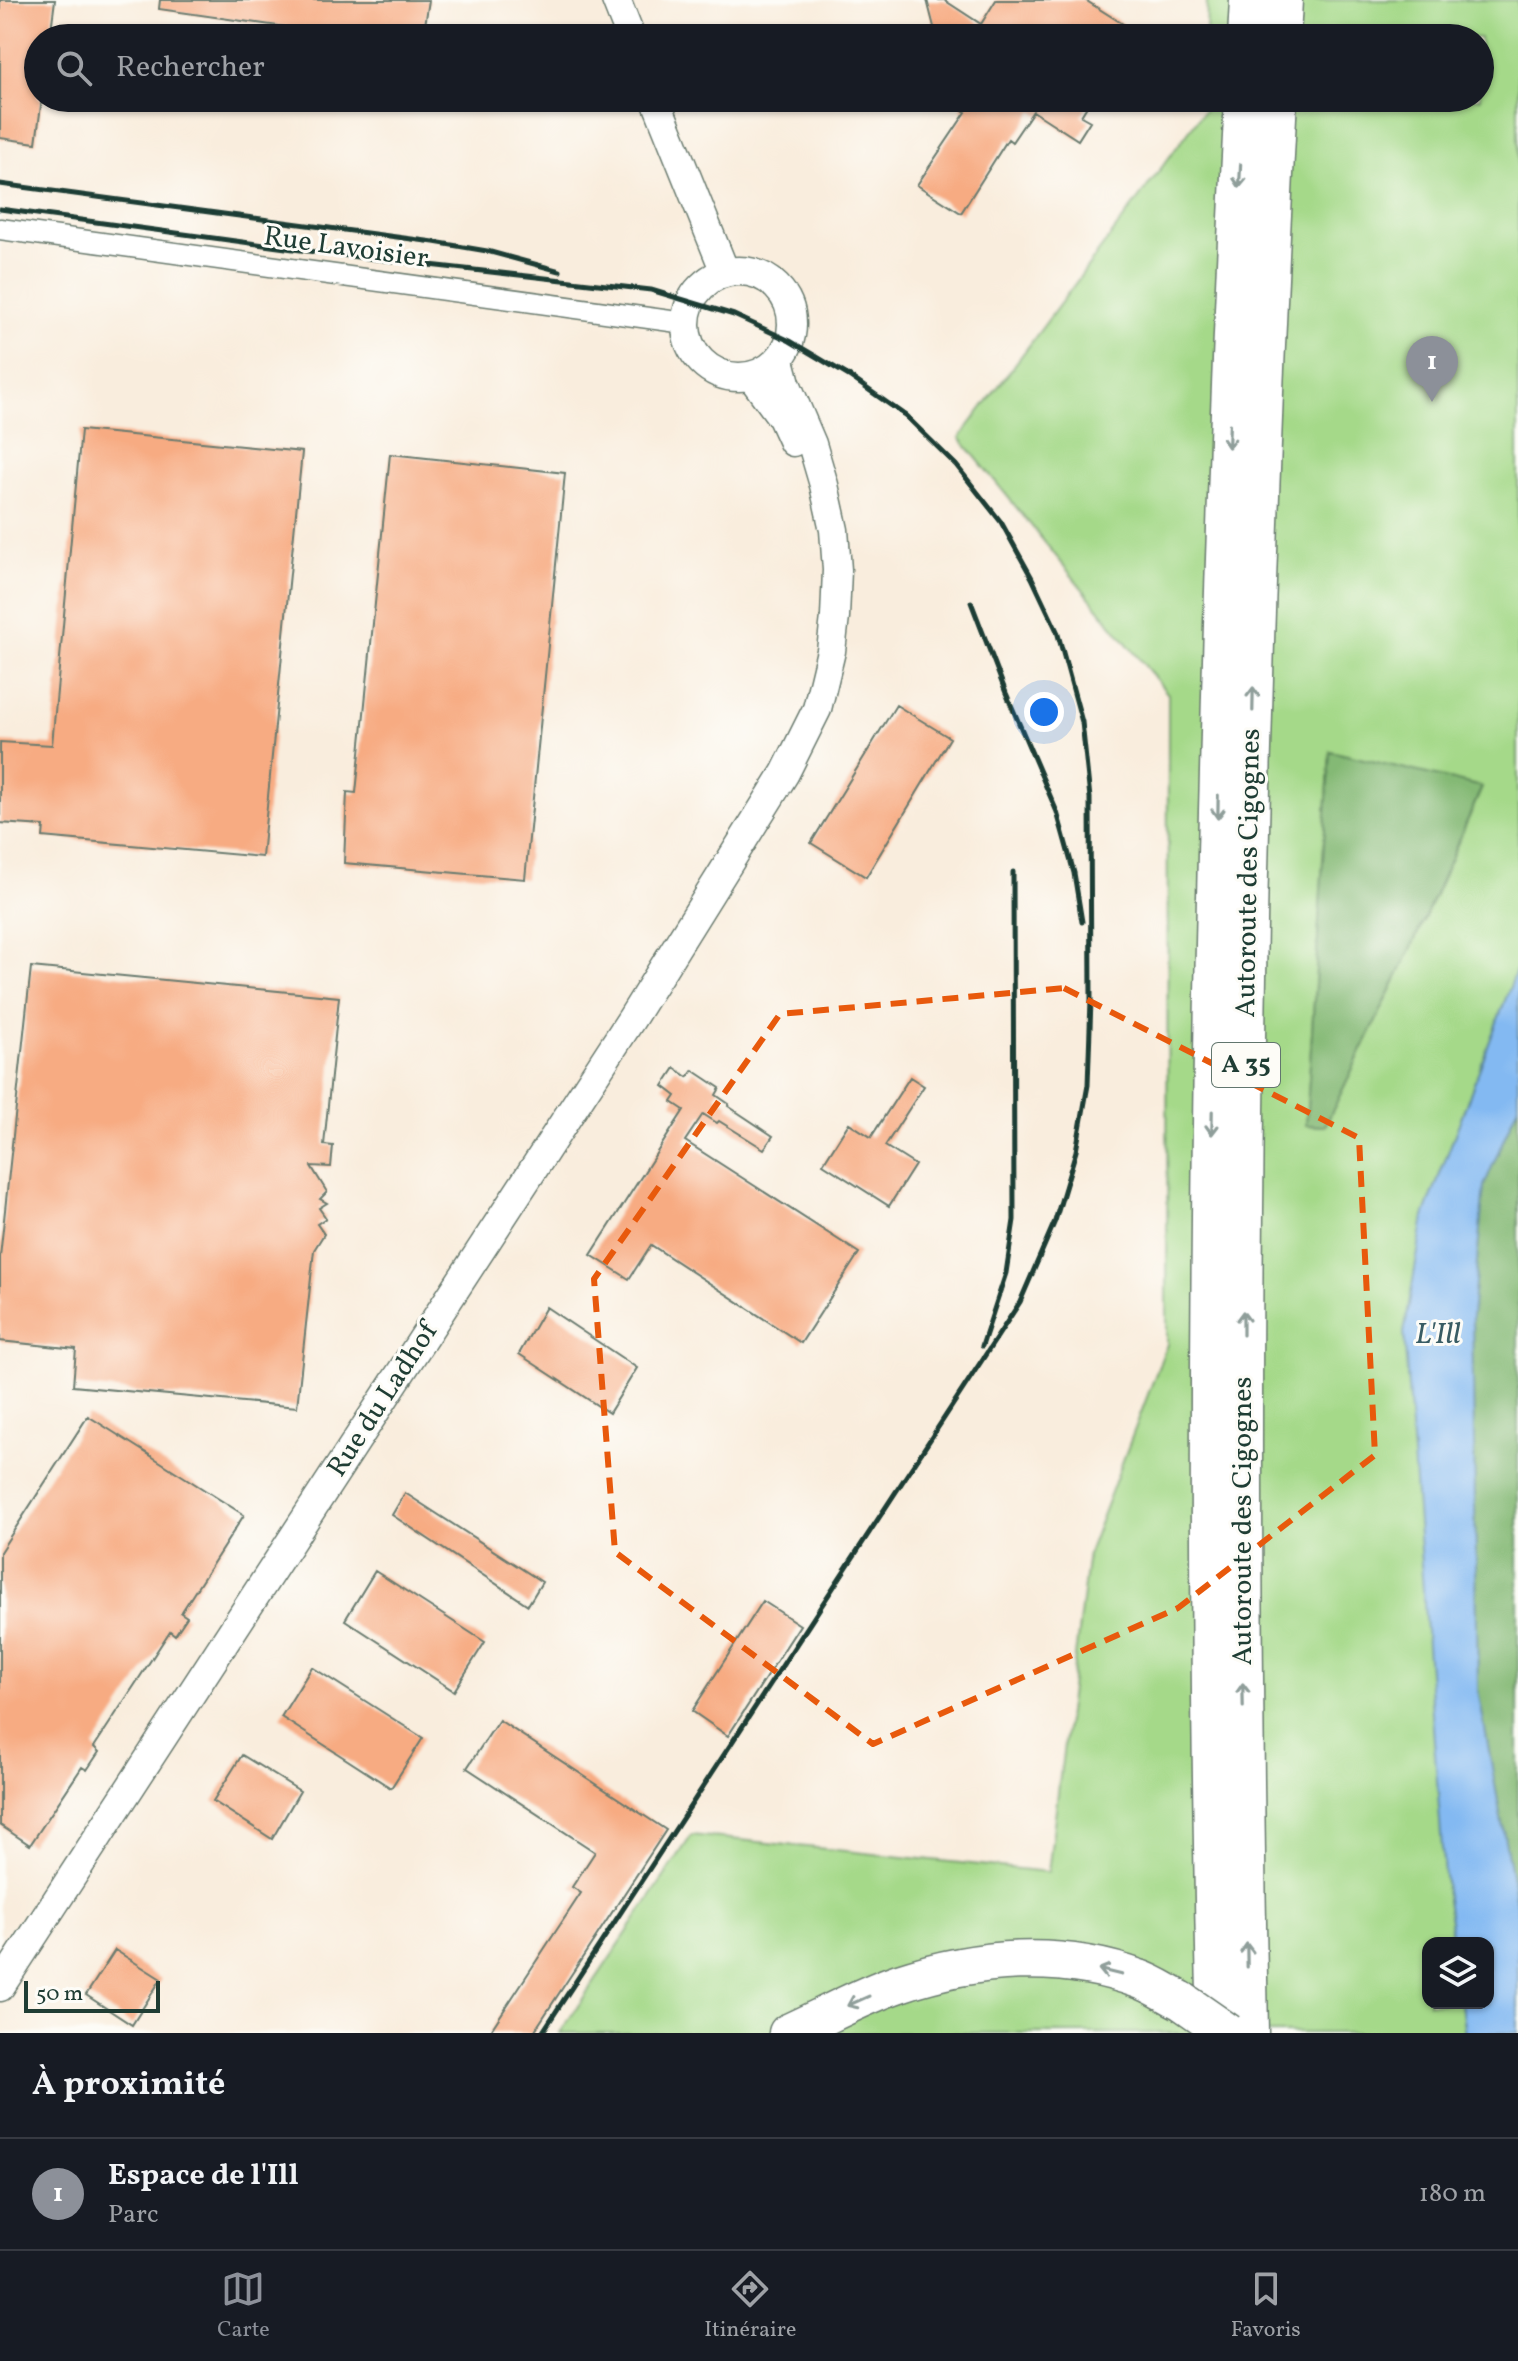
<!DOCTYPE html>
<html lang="fr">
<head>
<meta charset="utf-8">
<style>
  :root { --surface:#171b24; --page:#242831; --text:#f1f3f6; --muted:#9ea1a6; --line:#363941; --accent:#8c9099 }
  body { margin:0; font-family:Vollkorn,serif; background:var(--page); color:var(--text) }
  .controls { position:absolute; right:24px; bottom:24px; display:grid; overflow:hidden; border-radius:16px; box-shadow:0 2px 6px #0004 }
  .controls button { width:72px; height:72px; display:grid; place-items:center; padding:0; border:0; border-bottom:2px solid var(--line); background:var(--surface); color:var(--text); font:40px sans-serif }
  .scale { position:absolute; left:24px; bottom:20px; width:136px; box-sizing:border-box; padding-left:8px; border:4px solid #1f3d34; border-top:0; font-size:22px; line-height:28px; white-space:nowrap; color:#1f3d34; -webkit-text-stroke:6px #fdfcf7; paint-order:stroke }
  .you { position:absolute; left:1044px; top:712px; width:28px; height:28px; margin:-20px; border:6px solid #fff; border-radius:50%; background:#1a73e8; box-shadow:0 0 0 12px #1a73e833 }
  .badge { display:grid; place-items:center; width:52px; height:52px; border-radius:50%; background:var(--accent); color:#fff; font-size:26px; font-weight:700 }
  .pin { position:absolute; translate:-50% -66px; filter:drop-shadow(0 2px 4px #0008) }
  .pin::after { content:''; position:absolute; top:42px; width:28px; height:24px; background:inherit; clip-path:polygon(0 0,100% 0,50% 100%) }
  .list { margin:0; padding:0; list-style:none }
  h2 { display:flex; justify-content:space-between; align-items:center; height:104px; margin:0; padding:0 32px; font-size:34px }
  h2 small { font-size:26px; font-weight:400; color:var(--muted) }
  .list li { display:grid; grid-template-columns:52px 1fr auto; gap:24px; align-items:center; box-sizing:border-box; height:112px; padding:0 32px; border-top:2px solid var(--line) }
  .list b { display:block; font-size:30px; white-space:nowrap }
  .list p { margin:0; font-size:26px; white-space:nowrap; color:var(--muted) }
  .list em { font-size:26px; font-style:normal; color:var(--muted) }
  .icon { flex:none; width:44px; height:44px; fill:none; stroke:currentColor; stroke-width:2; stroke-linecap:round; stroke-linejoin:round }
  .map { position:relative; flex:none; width:1518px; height:2033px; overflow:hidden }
  .search { position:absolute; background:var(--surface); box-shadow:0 2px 6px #0004; left:24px; right:24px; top:24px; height:88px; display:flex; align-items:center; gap:20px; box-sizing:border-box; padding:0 28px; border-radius:44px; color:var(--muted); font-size:30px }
  .sheet { height:216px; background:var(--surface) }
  nav { display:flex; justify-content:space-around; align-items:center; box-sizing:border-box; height:112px; border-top:2px solid var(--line); background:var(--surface); font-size:22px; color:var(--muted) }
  nav a { display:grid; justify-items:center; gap:4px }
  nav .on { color:var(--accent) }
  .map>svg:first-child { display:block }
  .green { fill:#a5d989; stroke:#628b5e; stroke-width:2; fill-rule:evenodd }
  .forest { fill:#84b975; stroke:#527b54; stroke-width:2 }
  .water { fill:#83b9f2; stroke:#517b93; stroke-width:2 }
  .building { fill:#f7ab82 }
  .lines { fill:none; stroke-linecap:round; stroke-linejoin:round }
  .street-casing { stroke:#6b7b6f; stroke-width:23 }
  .secondary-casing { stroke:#6b7b6f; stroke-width:31 }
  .highway-casing { stroke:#6b7b6f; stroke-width:41 }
  .street { stroke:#fff; stroke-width:20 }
  .secondary { stroke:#fff; stroke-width:28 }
  .highway { stroke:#fff; stroke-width:38 }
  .rail { stroke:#1f3d34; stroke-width:5 }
  .highway-bridge-casing { stroke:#6b7b6f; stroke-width:41; stroke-linecap:butt }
  .highway-bridge { stroke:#fff; stroke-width:38 }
  .oneway { stroke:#8f9e9a }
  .marked { fill:none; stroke:#e8590c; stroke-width:6; stroke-dasharray:16 10; stroke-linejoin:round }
  .labels { text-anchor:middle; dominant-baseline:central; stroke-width:6; stroke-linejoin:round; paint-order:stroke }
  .shield { fill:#fdfcf7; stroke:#62766e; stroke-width:2 }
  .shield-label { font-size:26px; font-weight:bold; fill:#1f3d34 }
  .street-label { font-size:28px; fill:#1f3d34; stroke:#fdfcf7 }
  .water-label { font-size:30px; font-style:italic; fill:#385c64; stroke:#fdfcf7 }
</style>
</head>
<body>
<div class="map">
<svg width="1518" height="2033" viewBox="0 0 1518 2033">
  <rect width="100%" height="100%" fill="#fdfcf7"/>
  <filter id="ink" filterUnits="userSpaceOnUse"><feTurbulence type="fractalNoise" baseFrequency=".0125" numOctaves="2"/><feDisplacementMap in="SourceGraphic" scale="16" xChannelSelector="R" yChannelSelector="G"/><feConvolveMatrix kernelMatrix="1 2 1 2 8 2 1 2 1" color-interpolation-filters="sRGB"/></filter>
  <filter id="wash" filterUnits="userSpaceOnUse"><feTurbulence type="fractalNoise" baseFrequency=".006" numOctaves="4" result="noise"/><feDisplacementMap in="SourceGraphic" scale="32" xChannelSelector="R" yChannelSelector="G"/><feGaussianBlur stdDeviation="1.8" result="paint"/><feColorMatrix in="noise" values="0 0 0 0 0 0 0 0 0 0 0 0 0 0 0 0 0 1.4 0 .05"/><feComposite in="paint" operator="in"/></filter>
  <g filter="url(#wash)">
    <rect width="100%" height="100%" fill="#f9eddd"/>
    <!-- green -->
    <path class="green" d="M1207,0H1518V966L1424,1217L1444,1876L1453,1943H1428V2003H1461L1465,2033H560L692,1835L1048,1872L1088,1553L1167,1344L1168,694L960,438L1206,108V98H1480V38H1206ZM1330,751L1482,788L1410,951L1325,1126L1306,1125Z"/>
    <!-- forest -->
    <path class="forest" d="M1330,751L1482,787L1410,951L1325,1126L1306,1125Z
      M1518,1105V1913L1478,1690L1472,1316L1484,1186Z"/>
    <!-- water -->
    <path class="water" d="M1518,966V1105L1484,1186L1472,1316L1478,1690L1518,1913V2033H1465L1461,2003H1488V1943H1453L1444,1876L1404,1333L1424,1217Z"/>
    <g id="blocks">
      <!-- building -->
      <path class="building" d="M0,0H55L50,38H38V98H42L36,143L0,138Z
        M160,0H429L423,38H362L159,9Z
        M927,0H944L981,24L996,0H1085L1145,38H944L943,33L934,27Z
        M968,98H1092L1081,116L1090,121L1078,140L1033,111L1012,142L1008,139L961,213L917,185L966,112L961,109Z
        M81,430L302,452L262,857L43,837L44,826L0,823V742L52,745Z
        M390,454L565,473L525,879L344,863L347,792L356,793Z
        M896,705L950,738L866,877L811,843Z
        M31,967L339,997L324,1145L333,1146L331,1167L311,1166L327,1192L320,1199L327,1203L319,1208L326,1218L317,1224L324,1234L314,1250L297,1407L73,1386L76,1349L0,1341V1257Z
        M675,1068L688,1077L693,1070L720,1088L716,1095L729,1104L728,1106L773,1136L764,1149L719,1121L717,1123L703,1114L685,1141L859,1253L801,1343L651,1245L629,1279L591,1255L684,1110L672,1102L676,1096L663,1086Z
        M910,1077L924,1086L885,1146L915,1165L889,1206L823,1164L849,1123L871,1137Z
        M546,1307L637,1368L609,1413L519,1354Z
        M88,1416L244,1515L181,1613L187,1617L175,1635L170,1631L94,1747L99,1752L87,1770L82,1767L30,1845L0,1825V1552Z
        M405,1493L542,1582L528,1605L392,1515Z
        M375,1571L485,1642L454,1691L345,1620Z
        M763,1601L800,1625L728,1736L692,1711Z
        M312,1667L423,1738L391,1788L281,1717Z
        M499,1720L666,1830L533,2033H489L581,1893L572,1887L595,1852L467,1768Z
        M242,1755L300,1791L272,1839L213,1801Z
        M115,1950L161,1979L132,2025L86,1995Z"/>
    </g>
  </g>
  <g filter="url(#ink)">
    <use href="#blocks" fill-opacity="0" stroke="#6b7b6f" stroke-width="2"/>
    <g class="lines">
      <defs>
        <path id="street" d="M0,229L685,323"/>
        <path id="secondary" d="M616,0L631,38
          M655,98L725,272
          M686 324a53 53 0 1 1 106 0a53 53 0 1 1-106 0Z
          M751,376L782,418L793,442
          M0,1987L632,1018L785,773L817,709L831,651L835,617L837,570L834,530L824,485L812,444L786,383L780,360"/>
        <path id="highway" d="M1247,38L1249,0
          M1281,38L1283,0
          M788,2033C824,2017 861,1996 899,1983C976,1957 1061,1950 1139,1979C1154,1984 1168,1994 1182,2001
          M1217,2033C1208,1686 1208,1339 1214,992C1220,694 1228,396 1244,98
          M1249,2033C1236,1388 1243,742 1278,98"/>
      </defs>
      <!-- street casing -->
      <use href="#street" class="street-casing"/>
      <!-- secondary casing -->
      <use href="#secondary" class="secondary-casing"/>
      <!-- highway casing -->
      <use href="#highway" class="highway-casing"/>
      <!-- street -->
      <use href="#street" class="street"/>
      <!-- secondary -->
      <use href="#secondary" class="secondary"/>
      <!-- highway -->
      <use href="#highway" class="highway"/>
      <!-- rail -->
      <path class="rail" d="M0,184L434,242L487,251L560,271
        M0,209L323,253L651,290L734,315L790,341L849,376L906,416L956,465L1001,522L1032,578L1057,631L1082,722L1090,798L1091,1000L1088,1085L1076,1151L1055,1221L1020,1302L542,2033
        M971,602L1006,693L1057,812L1074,873L1082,922
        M982,1346L1006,1273L1014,1220L1013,872"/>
      <defs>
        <path id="highway-bridge" d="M1182,2001L1228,2033"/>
      </defs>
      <!-- highway-bridge casing -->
      <use href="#highway-bridge" class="highway-bridge-casing"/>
      <!-- highway-bridge -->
      <use href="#highway-bridge" class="highway-bridge"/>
    </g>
    <!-- one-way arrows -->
    <defs><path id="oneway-shaft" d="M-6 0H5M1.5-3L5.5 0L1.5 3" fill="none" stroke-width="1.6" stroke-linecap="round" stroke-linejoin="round" transform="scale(2)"/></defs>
    <g class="oneway">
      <use href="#oneway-shaft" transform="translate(1240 176) rotate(93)"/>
      <use href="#oneway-shaft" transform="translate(1229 436) rotate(92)"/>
      <use href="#oneway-shaft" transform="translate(1253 699) rotate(-89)"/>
      <use href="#oneway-shaft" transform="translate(1218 807) rotate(91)"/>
      <use href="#oneway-shaft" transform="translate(1212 1123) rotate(91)"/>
      <use href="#oneway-shaft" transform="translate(1243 1323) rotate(-90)"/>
      <use href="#oneway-shaft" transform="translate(1243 1695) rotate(-91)"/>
      <use href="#oneway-shaft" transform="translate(1247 1955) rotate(-91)"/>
      <use href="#oneway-shaft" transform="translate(1110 1972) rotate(-166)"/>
      <use href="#oneway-shaft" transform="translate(858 2001) rotate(156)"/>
    </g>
  </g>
  <!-- marked area -->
  <path class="marked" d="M1064,988L1359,1138L1375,1455L1178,1608L873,1744L615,1552L594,1279L780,1014Z"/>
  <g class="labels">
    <!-- shield labels -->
    <rect class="shield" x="1212" y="1043" width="68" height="44" rx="6"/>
    <g class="shield-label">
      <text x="1246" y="1065">A 35</text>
    </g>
    <!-- street labels -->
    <g class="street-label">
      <text transform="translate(346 248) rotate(8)">Rue Lavoisier</text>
      <text transform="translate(1249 873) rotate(-89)">Autoroute des Cigognes</text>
      <text transform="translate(383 1400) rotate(-57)">Rue du Ladhof</text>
      <text transform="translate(1243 1521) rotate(-90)">Autoroute des Cigognes</text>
    </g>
    <!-- water labels -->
    <g class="water-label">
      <text x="1438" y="1335">L'Ill</text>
    </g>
  </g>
</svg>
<div class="controls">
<button><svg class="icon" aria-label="layers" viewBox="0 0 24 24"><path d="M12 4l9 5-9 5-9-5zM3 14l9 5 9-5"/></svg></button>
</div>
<div class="scale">50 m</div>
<div class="you"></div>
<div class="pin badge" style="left:1432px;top:402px">1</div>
<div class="search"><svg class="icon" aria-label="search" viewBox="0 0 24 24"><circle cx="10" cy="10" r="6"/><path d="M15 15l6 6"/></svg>Rechercher</div>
</div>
<section class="sheet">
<h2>À proximité<small></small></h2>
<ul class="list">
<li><span class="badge">1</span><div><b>Espace de l'Ill</b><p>Parc</p></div><em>180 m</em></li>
</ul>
</section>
<nav>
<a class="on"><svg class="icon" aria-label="map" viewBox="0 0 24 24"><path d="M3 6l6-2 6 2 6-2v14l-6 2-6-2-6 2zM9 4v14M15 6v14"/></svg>Carte</a>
<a><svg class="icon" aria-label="directions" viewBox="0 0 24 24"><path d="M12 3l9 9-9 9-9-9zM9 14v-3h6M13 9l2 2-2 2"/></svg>Itinéraire</a>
<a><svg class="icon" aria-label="saved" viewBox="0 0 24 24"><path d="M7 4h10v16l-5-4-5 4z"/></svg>Favoris</a>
</nav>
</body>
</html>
